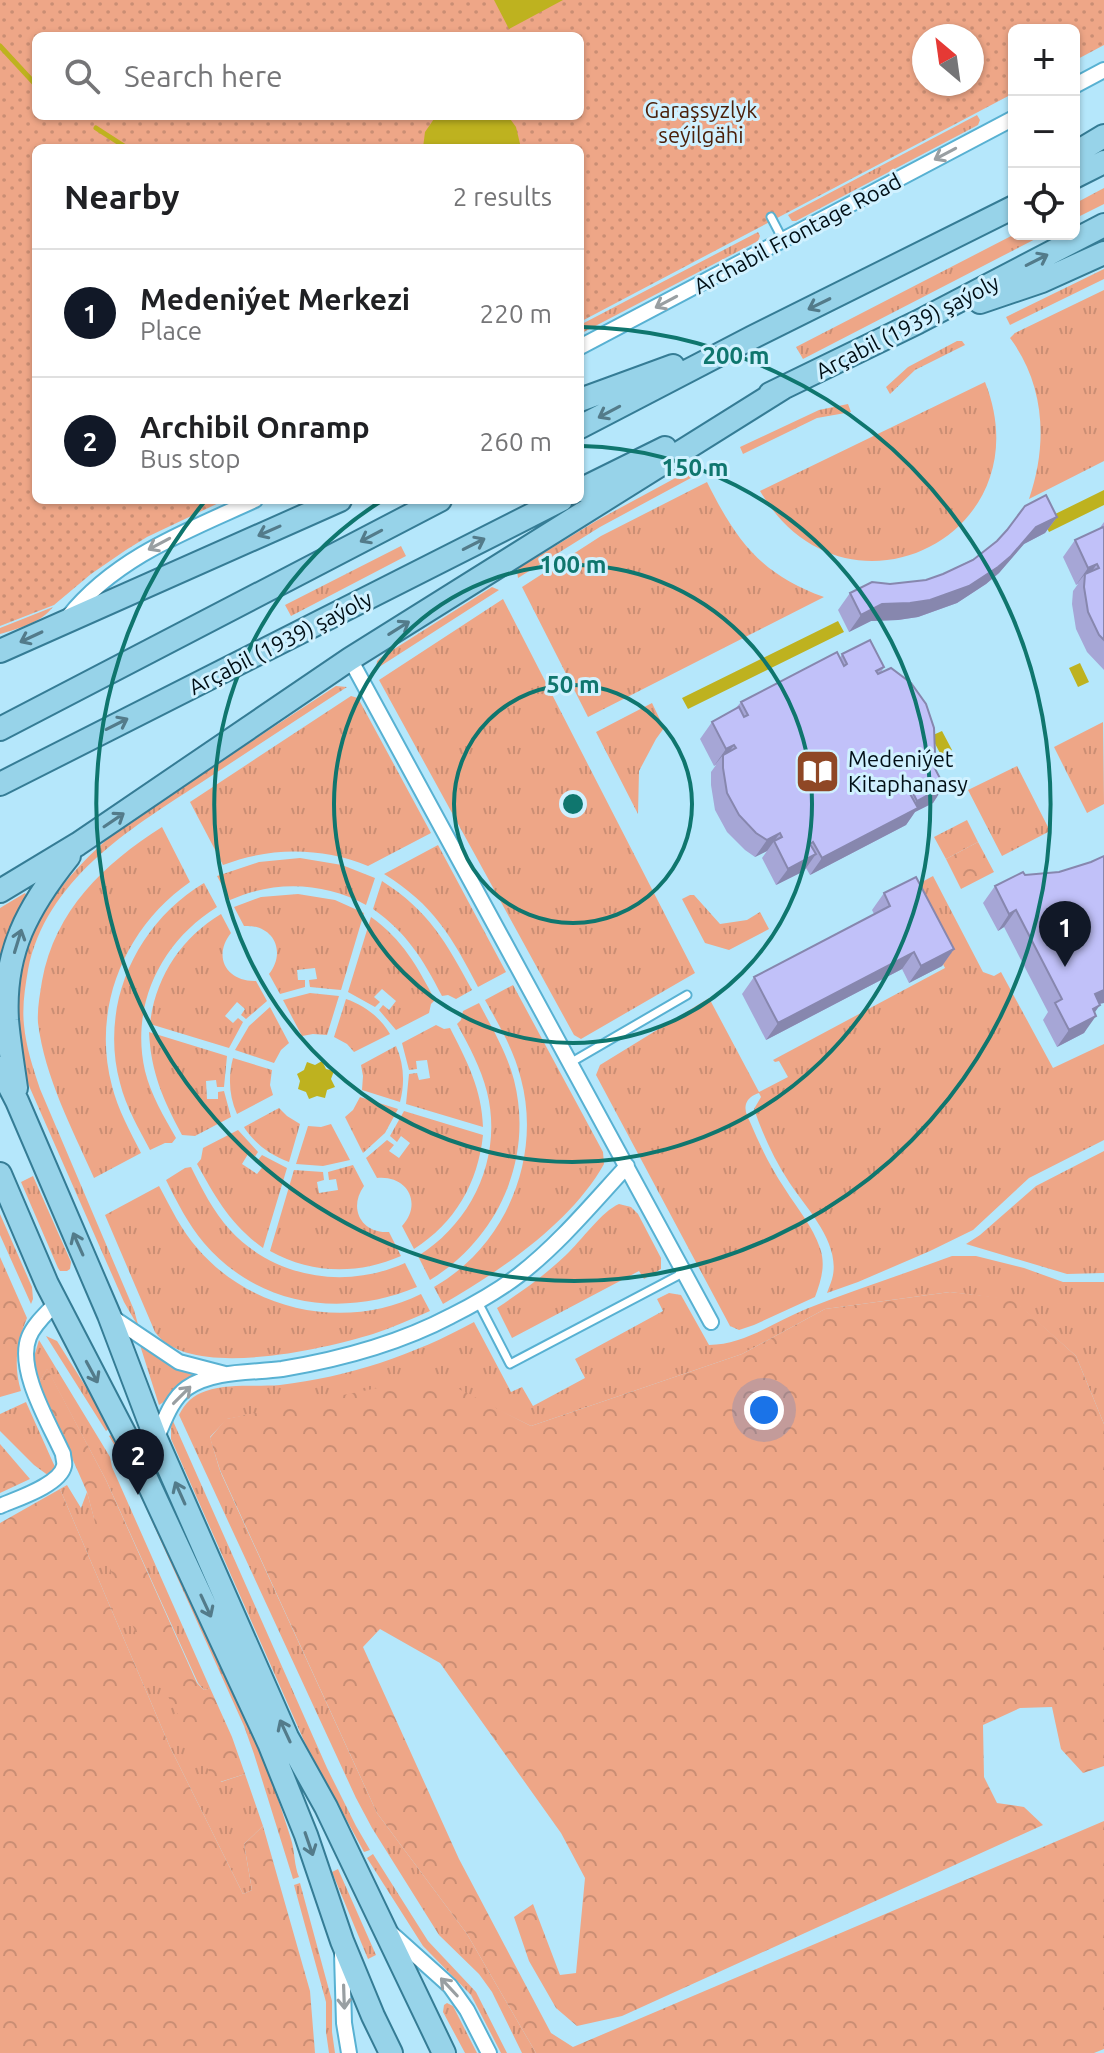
<!DOCTYPE html>
<html lang="en">
<head>
<meta charset="utf-8">
<style>
  :root { --surface:#fff; --page:#f2f2f2; --text:#202124; --muted:#757577; --line:#e0e0e0; --accent:#111827 }
  body { margin:0; font-family:Ubuntu,sans-serif; background:var(--page); color:var(--text) }
  .controls { position:absolute; right:24px; top:24px; display:grid; overflow:hidden; border-radius:12px; box-shadow:0 2px 6px #0004 }
  .controls button { width:72px; height:72px; display:grid; place-items:center; padding:0; border:0; border-bottom:2px solid var(--line); background:var(--surface); color:var(--text); font:40px sans-serif }
  .compass { position:absolute; left:912px; top:24px; width:72px; height:72px; border-radius:50%; background:var(--surface); box-shadow:0 2px 6px #0004; rotate:331deg }
  .you { position:absolute; left:764px; top:1410px; width:28px; height:28px; margin:-20px; border:6px solid #fff; border-radius:50%; background:#1a73e8; box-shadow:0 0 0 12px #1a73e833 }
  .badge { display:grid; place-items:center; width:52px; height:52px; border-radius:50%; background:var(--accent); color:#fff; font-size:26px; font-weight:700 }
  .pin { position:absolute; translate:-50% -66px; filter:drop-shadow(0 2px 4px #0008) }
  .pin::after { content:''; position:absolute; top:42px; width:28px; height:24px; background:inherit; clip-path:polygon(0 0,100% 0,50% 100%) }
  .list { margin:0; padding:0; list-style:none }
  h2 { display:flex; justify-content:space-between; align-items:center; height:104px; margin:0; padding:0 32px; font-size:34px }
  h2 small { font-size:26px; font-weight:400; color:var(--muted) }
  .list li { display:grid; grid-template-columns:52px 1fr auto; gap:24px; align-items:center; box-sizing:border-box; height:128px; padding:0 32px; border-top:2px solid var(--line) }
  .list b { display:block; font-size:30px; white-space:nowrap }
  .list p { margin:0; font-size:26px; white-space:nowrap; color:var(--muted) }
  .list em { font-size:26px; font-style:normal; color:var(--muted) }
  .icon { flex:none; width:44px; height:44px; fill:none; stroke:currentColor; stroke-width:2; stroke-linecap:round; stroke-linejoin:round }
  .map { position:relative; flex:none; width:1104px; height:2053px; overflow:hidden }
  .search { position:absolute; background:var(--surface); box-shadow:0 2px 6px #0004; left:32px; top:32px; width:552px; height:88px; display:flex; align-items:center; gap:20px; box-sizing:border-box; padding:0 28px; border-radius:12px; color:var(--muted); font-size:30px }
  .panel { position:absolute; background:var(--surface); box-shadow:0 2px 6px #0004; left:32px; top:144px; width:552px; height:360px; border-radius:12px }
  .map>svg:first-child { display:block }
  .grass { fill:url(#grass-tufts) }
  .forest { fill:url(#forest-crowns) }
  .park { fill:url(#park-dots); fill-rule:evenodd }
  .water { fill:#beb21f }
  .lines { fill:none; stroke-linecap:round; stroke-linejoin:round }
  .stream { stroke:#beb21f; stroke-width:5 }
  .service-casing { stroke:#58b1d2; stroke-width:11 }
  .minor-casing { stroke:#58b1d2; stroke-width:18 }
  .primary-casing { stroke:#357c95; stroke-width:26 }
  .service { stroke:#fff; stroke-width:7 }
  .minor { stroke:#fff; stroke-width:14 }
  .primary { stroke:#97d3e9; stroke-width:22 }
  .wall { fill:#a6a6d6 }
  .shaded-wall { fill:#8787ae }
  .building { fill:#c1c1f9; stroke:#8787ae; stroke-width:2 }
  .oneway { stroke:#999fa2 }
  .oneway2 { stroke:#537b8a }
  .ring { fill:none; stroke:#0f766e; stroke-width:4 }
  .labels { text-anchor:middle; dominant-baseline:central; stroke-width:6; stroke-linejoin:round; paint-order:stroke }
  .park-label { font-size:22px; fill:#4b200a; stroke:#d0f1ff }
  .street-label { font-size:22px; fill:#000f16; stroke:#d0f1ff }
  .poi-label { font-size:22px; fill:#000f16; stroke:#d0f1ff; text-anchor:start }
  .centre { fill:#0f766e; stroke:#d0f1ff; stroke-width:4 }
  .ring-label { font-size:24px; text-anchor:middle; font-weight:bold; fill:#0f766e; stroke:#d0f1ff; stroke-width:6; stroke-linejoin:round; paint-order:stroke }
</style>
</head>
<body>
<div class="map">
<svg width="1104" height="2053" viewBox="0 0 1104 2053">
  <defs>
    <pattern id="grass-tufts" width="24" height="20" patternUnits="userSpaceOnUse" patternTransform="scale(2)"><rect width="24" height="20" fill="#eea687"/><path d="M3 7l-1-3M5 7V3M7 7l1-3M15 17l-1-3M17 17v-4M19 17l1-3" fill="none" stroke="#ca8e74"/></pattern>
    <pattern id="forest-crowns" width="20" height="18" patternUnits="userSpaceOnUse" patternTransform="scale(2)"><rect width="20" height="18" fill="#eea687"/><path d="M2 6a3 3 0 1 1 6 0M12 15a3 3 0 1 1 6 0" fill="none" stroke="#ca8e74"/></pattern>
    <pattern id="park-dots" width="8" height="8" patternUnits="userSpaceOnUse" patternTransform="scale(2)"><rect width="8" height="8" fill="#eea687"/><path d="M2 2h.1M6 6h.1" fill="none" stroke="#ca8e74" stroke-width="1.8" stroke-linecap="round"/></pattern>
  </defs>
  <rect width="100%" height="100%" fill="#b5e7fb"/>
  <!-- grass -->
  <path class="grass" d="M977,115L980,120L978,125L796,221H792L788,215Z
    M1104,188V204L1074,219V204Z
    M758,232L760,236L758,241L580,334V325Z
    M1015,234H1045L803,359L796,347Z
    M1104,269V279L1010,325L1006,317Z
    M1104,290V461L1029,499C1048,444 1045,385 1010,338L1015,333Z
    M957,341H962L965,345L915,370L890,394L886,387L908,367Z
    M985,382C1046,536 844,635 760,491Z
    M848,404L851,412L817,418L743,454L740,447L819,410Z
    M692,469L702,472L600,527L518,578L517,571L519,568L596,521Z
    M707,482C736,540 760,574 824,597L588,717L522,587L601,536Z
    M401,546L406,556L291,616L285,605Z
    M492,587L499,590L376,669L377,661L380,658Z
    M503,599L695,973L581,1039L574,1035L379,680Z
    M53,607C40,623 20,628 0,634V628Z
    M336,686L347,687C298,719 249,751 199,784C128,830 46,880 28,970C25,988 22,1006 24,1025C26,1047 33,1068 40,1089L134,1310L139,1328L124,1302L26,1079C0,965 37,896 124,825Z
    M351,696L358,698L431,833L368,866C321,847 270,847 223,865L190,802Z
    M652,703L664,728L656,739L639,771L638,814L596,732Z
    M1103,722L1104,804L1087,813L1054,747Z
    M1017,766L1050,831L1002,856L968,790Z
    M967,820L978,842L946,859L934,837Z
    M162,827L190,882C125,927 91,1008 112,1086C118,1110 130,1131 141,1153L94,1178C72,1128 45,1078 38,1023C37,1009 40,994 42,981C55,910 104,864 162,827Z
    M438,845L506,972L478,987C452,937 434,905 384,874Z
    M300,858L342,865L375,878L366,905C324,882 274,880 230,900L217,876L259,862Z
    M933,876L983,972L994,976L1001,972L1053,1068L1104,1044V1140L1029,1178L973,1230L930,1251L858,1282L827,1293C829,1287 832,1281 833,1275C839,1241 806,1208 789,1182C774,1159 763,1135 754,1109L761,1097L759,1093C753,1095 748,1098 746,1104C744,1111 748,1117 750,1122C760,1146 771,1168 785,1189C797,1208 813,1227 820,1248C826,1265 821,1281 815,1297L754,1325L739,1330L730,1326L596,1075L600,1065L709,998L759,1092L788,1077L779,1061L775,1062L773,1060L945,968L905,891Z
    M382,881C429,911 446,942 472,990L456,999L448,995L442,996C423,959 407,933 373,909Z
    M204,883L217,907C161,942 130,1005 145,1071C151,1095 164,1117 176,1138L172,1143H165L150,1150C139,1129 126,1107 120,1083C99,1005 136,924 204,883Z
    M25,893L27,896L9,930L0,962V908Z
    M298,894L335,900L364,913L341,990L310,987L309,980L317,979L315,968L297,970L298,980H305V987L280,994L269,974C287,951 273,924 244,926L234,907L261,897Z
    M690,895H694L720,924L747,920L760,912L769,929L729,950L705,943L682,899Z
    M221,914L231,933C212,957 227,982 256,981L267,1001L246,1019L241,1015L245,1009L237,1002L225,1016L233,1023L238,1018L243,1022L229,1048L150,1024C155,978 181,938 221,914Z
    M371,917C403,940 417,966 435,1000L431,1004L429,1013L396,1030L379,1010L383,1005L389,1010L396,1001L382,989L374,997L380,1002L375,1007L348,992Z
    M513,985L603,1152L604,1164C571,1223 500,1271 443,1304L434,1287C506,1246 542,1158 521,1079C514,1050 499,1025 485,1000Z
    M310,993L339,996L327,1035L313,1034L302,1036L283,1000Z
    M346,999C364,1005 380,1017 390,1034L354,1052L347,1044L334,1037Z
    M479,1003C492,1028 507,1053 514,1080C534,1159 498,1238 430,1280L418,1256C473,1222 503,1156 487,1092C481,1068 469,1046 457,1024L461,1020L463,1011Z
    M270,1007L289,1043L281,1050L274,1063L235,1050L249,1026Z
    M436,1025L444,1029L450,1028C467,1061 482,1090 483,1127L406,1104L409,1074L417,1073L419,1080L430,1078L427,1060L416,1061L417,1069L409,1070L402,1043Z
    M149,1032L227,1056L224,1087H217L216,1080L206,1081L207,1099H218V1092L224,1091L231,1117L195,1136L182,1135C163,1099 151,1073 149,1032Z
    M396,1046C404,1064 405,1083 400,1102L362,1090L363,1076L361,1065Z
    M233,1058L272,1070L270,1085L273,1095L237,1114C229,1096 228,1077 233,1058Z
    M360,1097L398,1109L385,1133L363,1153L345,1117L353,1110Z
    M279,1108L287,1116L300,1124L289,1162C270,1155 254,1143 244,1127Z
    M404,1111L483,1135C478,1183 455,1223 414,1249L402,1226C423,1203 407,1175 377,1178L366,1158L387,1140L394,1145L389,1151L399,1158L410,1143L401,1136L397,1142L390,1136Z
    M331,1124L350,1160L323,1166L296,1164L308,1126L321,1127Z
    M238,1130L258,1152L254,1158L248,1154L242,1164L257,1174L264,1165L258,1160L262,1155L287,1168L263,1248C230,1224 216,1198 197,1164L201,1159L203,1148Z
    M1104,1151V1273L1067,1274L966,1244L980,1235L1036,1186Z
    M353,1165L364,1186C348,1208 361,1234 389,1232L401,1256C358,1275 311,1274 270,1251L294,1170L323,1172L324,1180L317,1182L319,1193L338,1190L336,1179L329,1180L328,1172Z
    M191,1167C202,1189 213,1211 230,1230C274,1278 345,1290 405,1263L417,1287C343,1318 259,1307 204,1243C188,1224 177,1202 166,1180L185,1168Z
    M33,1176L71,1262L70,1269L67,1271H60L58,1268L21,1182Z
    M159,1186C171,1208 181,1230 198,1249C252,1312 347,1331 421,1294L430,1311C411,1319 392,1328 373,1334C324,1349 189,1381 155,1332L105,1215Z
    M619,1204L631,1207L638,1214L661,1258V1269L644,1279L639,1271L512,1338L497,1308C521,1292 544,1276 566,1255C581,1241 602,1211 619,1204Z
    M0,1214L32,1287L33,1299L31,1304L0,1235Z
    M952,1256H976L1024,1268L1063,1282H1104V1424L1076,1356L1013,1300L950,1292L825,1309L742,1354L531,1426L492,1407L285,1408L227,1419L210,1437L220,1471L377,1813L467,1934L536,2053H522L492,1992L479,1974L439,1935L372,1828L356,1798L179,1415C185,1403 193,1395 206,1391C228,1383 256,1387 280,1385C348,1377 414,1355 474,1322L511,1392L522,1387L533,1406L585,1378L575,1359L663,1311L657,1299L669,1293L681,1295L709,1345C744,1345 774,1322 806,1309C854,1290 904,1274 952,1256Z
    M46,1336L57,1341L111,1427L106,1431Z
    M39,1340L110,1457L112,1467L210,1688L204,1690L198,1683L106,1480L47,1369L39,1383L34,1357Z
    M139,1342L165,1360L207,1374L159,1405Z
    M26,1402L55,1467L54,1472L49,1476L34,1465L0,1431V1414Z
    M173,1421L327,1768L356,1826L370,1850L364,1852L305,1743L171,1439V1422Z
    M114,1433L250,1724C265,1762 279,1800 291,1839C295,1852 294,1865 299,1877L293,1879L254,1754L244,1726L127,1466L109,1436Z
    M67,1485L81,1508L87,1492L94,1518L221,1782L245,1774L263,1826L244,1844L252,1890L243,1894L170,1747L60,1489Z
    M373,1854L428,1941L476,1992L507,2053H501L471,1995L423,1946L367,1858Z
    M338,1869L376,1955L368,1959L332,1872Z
    M300,1883L332,2001V2032L335,2053H329L326,2032V2002L294,1885Z
    M447,2003L453,2006L477,2053H465L443,2012L444,2005Z"/>
  <!-- forest -->
  <path class="forest" d="M978,842L994,872L961,889L946,859Z
    M0,1257L27,1318C17,1343 13,1364 21,1391L0,1397Z
    M950,1292L1013,1299L1076,1356L1104,1424V1766L1083,1773L1061,1749L1052,1707L1020,1708L983,1725L984,1777L997,1803L1024,1807L1043,1825L622,2016L577,2026L556,2008L529,1961L514,1917L533,1904L560,1975L576,1973L585,1878L561,1833L440,1663L380,1629L363,1647L459,1859L551,2033L573,2047L1104,1821V2049L1094,2053H536L467,1934L377,1813L220,1470L210,1438L226,1419L402,1383L453,1386L531,1426L742,1354L825,1309Z
    M47,1368L106,1480L197,1683L204,1690L210,1688L232,1737L245,1774L220,1782L210,1773L142,1649L101,1545L87,1492L39,1383Z
    M0,1444L30,1479L0,1493Z
    M60,1489L170,1747L243,1894L252,1890L244,1844L263,1826L310,1991L315,2053H0V1523Z"/>
  <!-- park -->
  <path class="park" d="M0,0H1104V45L1074,61V30H1014V93L580,322V148H36V500H225L147,537L126,550L91,574L54,605L0,626ZM36,36H580V116H36ZM924,36H972V84H924Z"/>
  <!-- water -->
  <path class="water" d="M494,0H563L509,29Z
    M436,116H508L516,127L521,148H423L425,132Z
    M1104,490V505L1049,532L1043,520Z
    M838,621L844,632L688,709L682,698Z
    M1080,663L1089,682L1078,687L1069,668Z
    M942,731L952,750L941,755L931,736Z
    M322,1061L326,1069L334,1071L331,1079L335,1087L327,1090L325,1098L317,1096L309,1099L306,1092L298,1089L300,1081L297,1074L304,1070L307,1062L315,1065Z"/>
  <g class="lines">
    <!-- stream -->
    <path class="stream" d="M0,46L36,85
      M96,128L127,148"/>
    <defs>
      <path id="service" d="M771,217L783,240
        M570,1063L687,995
        M478,1302L510,1364L683,1273"/>
      <path id="minor" d="M1074,86L1104,70
        M580,347L1014,118
        M68,617C116,557 187,531 255,500
        M350,659L711,1322
        M109,1315L179,1362L225,1374
        M156,1439C164,1422 171,1399 187,1388C214,1370 252,1373 282,1369C342,1359 398,1344 451,1316C475,1304 498,1291 519,1275C559,1244 592,1204 627,1166
        M0,1506C16,1499 60,1485 64,1466C65,1462 63,1458 63,1454C49,1423 16,1369 29,1337C34,1324 47,1313 56,1303
        M392,1934L450,1986L467,2010L489,2053
        M342,1954L344,2023L349,2053"/>
      <path id="primary" d="M1074,154L1104,136
        M1074,177L1104,162
        M980,302L1042,281L1104,253
        M770,394L918,322L1104,225
        M580,400L673,366
        M580,427L753,337L1014,207
        M580,490L665,448
        M0,651L340,500
        M0,729L440,500
        M0,784L561,500
        M0,891L78,844L350,659L783,388
        M0,1068L17,1101L109,1315L156,1439L287,1737L326,1807L444,2053
        M16,1088C13,1066 9,1043 7,1020C3,952 28,907 69,856
        M0,1174L47,1284L132,1448L269,1743L306,1835L342,1941L373,2016L391,2053"/>
    </defs>
    <!-- service casing -->
    <use href="#service" class="service-casing"/>
    <!-- minor casing -->
    <use href="#minor" class="minor-casing"/>
    <!-- primary casing -->
    <use href="#primary" class="primary-casing"/>
    <!-- service -->
    <use href="#service" class="service"/>
    <!-- minor -->
    <use href="#minor" class="minor"/>
    <!-- primary -->
    <use href="#primary" class="primary"/>
  </g>
  <!-- wall -->
  <path class="wall" d="M1057,517L1045,533L1024,544L999,573L986,584L957,603L918,617L898,620L871,621L849,632L838,610L850,593L890,584L926,580L943,574Z
    M1104,522V670L1087,652L1076,629L1072,604L1073,591L1078,584L1076,585L1063,557L1075,540L1099,529Z
    M842,654L884,667L880,674L930,759L944,786L933,803L915,812L906,825L810,875L806,868L804,871L776,885L762,858L767,851L755,857L745,850L727,832L715,810L711,785V772L716,765L714,766L700,739L712,722L735,709L741,702L840,658Z
    M1104,856V1003L1099,1004L1084,1033L1057,1047L1043,1020L1048,1012L1004,927L998,931L983,903L995,886L1025,875L1059,872L1091,862Z
    M884,893L954,949L942,966L909,983L902,969L766,1040L742,994L754,977L874,914L872,910Z"/>
  <!-- shaded-wall -->
  <path class="shaded-wall" d="M1057,517L1045,533L1024,544L999,573L986,584L957,603L918,617L898,620L871,621L849,632L861,615L882,604L910,603L1036,527Z
    M1097,564L1085,581V574L1076,585L1088,568Z
    M734,745L723,761V755L714,766L726,749Z
    M935,753L923,770L922,760Z
    M944,786L933,803L915,812L906,825L810,875L822,858L908,813L917,801Z
    M780,833L767,851L755,857L767,840Z
    M816,854L804,871L776,885L788,869Z
    M1016,910L1004,927L998,931L1009,914Z
    M954,949L942,966L909,983L921,966Z
    M914,952L902,969L766,1040L778,1023Z
    M1104,990V1003L1097,1004L1095,994Z
    M1100,1005L1090,1019L1096,1016L1084,1033L1057,1047L1069,1030L1093,1009Z"/>
  <!-- building -->
  <path class="building" d="M1046,495L1057,517L1036,527L1011,556L998,567L969,586L930,600L910,603L882,604L861,615L850,593L872,582L890,584L926,580L943,574L973,560L997,541L1007,530L1025,506Z
    M1103,527L1104,529V640L1099,635L1088,612L1084,587L1085,574L1099,568L1097,564L1088,568L1075,540Z
    M870,640L884,667L876,671L878,674L891,668L911,683L926,704L934,728L935,753L922,760L924,762L930,759L944,786L917,801L912,791L909,792L918,808L822,858L813,842L810,844L816,854L788,869L774,841L782,837L780,833L767,840L756,833L739,815L727,793L723,768V755L736,748L734,745L726,749L712,722L739,707L744,717L748,715L741,702L837,652L844,666L847,664L842,654Z
    M1104,856V990L1095,994L1100,1005L1093,1009L1096,1016L1069,1030L1055,1003L1062,999L1016,910L1009,914L995,886L1023,872L1025,875L1059,872L1091,862Z
    M916,877L954,949L921,966L914,952L778,1023L754,977L890,906L884,893Z"/>
  <!-- one-way arrows -->
  <defs><path id="oneway-shaft" d="M-6 0H5M1.5-3L5.5 0L1.5 3" fill="none" stroke-width="1.6" stroke-linecap="round" stroke-linejoin="round" transform="scale(2)"/></defs>
  <g class="oneway">
    <use href="#oneway-shaft" transform="translate(945 154) rotate(152)"/>
    <use href="#oneway-shaft" transform="translate(666 302) rotate(152)"/>
    <use href="#oneway-shaft" transform="translate(159 544) rotate(152)"/>
    <use href="#oneway-shaft" transform="translate(182 1395) rotate(-45)"/>
    <use href="#oneway-shaft" transform="translate(449 1987) rotate(-133)"/>
    <use href="#oneway-shaft" transform="translate(344 1997) rotate(88)"/>
  </g>
  <g class="oneway2">
    <use href="#oneway-shaft" transform="translate(1037 260) rotate(-27)"/>
    <use href="#oneway-shaft" transform="translate(819 304) rotate(154)"/>
    <use href="#oneway-shaft" transform="translate(609 412) rotate(152)"/>
    <use href="#oneway-shaft" transform="translate(269 531) rotate(156)"/>
    <use href="#oneway-shaft" transform="translate(371 536) rotate(152)"/>
    <use href="#oneway-shaft" transform="translate(474 544) rotate(-27)"/>
    <use href="#oneway-shaft" transform="translate(399 628) rotate(-32)"/>
    <use href="#oneway-shaft" transform="translate(31 637) rotate(155)"/>
    <use href="#oneway-shaft" transform="translate(117 724) rotate(-27)"/>
    <use href="#oneway-shaft" transform="translate(114 820) rotate(-34)"/>
    <use href="#oneway-shaft" transform="translate(18 941) rotate(-73)"/>
    <use href="#oneway-shaft" transform="translate(78 1244) rotate(-114)"/>
    <use href="#oneway-shaft" transform="translate(92 1372) rotate(62)"/>
    <use href="#oneway-shaft" transform="translate(180 1493) rotate(-114)"/>
    <use href="#oneway-shaft" transform="translate(206 1606) rotate(65)"/>
    <use href="#oneway-shaft" transform="translate(285 1731) rotate(-115)"/>
    <use href="#oneway-shaft" transform="translate(309 1844) rotate(71)"/>
  </g>
  <!-- distance rings -->
  <g class="ring">
    <circle cx="573" cy="804" r="119"/>
    <circle cx="573" cy="804" r="239"/>
    <path d="M582 446A358 358 0 1 1 383 500"/>
    <path d="M581 327A477 477 0 1 1 205 501"/>
  </g>
  <!-- icons -->
  <defs>
    <symbol id="library-square" viewBox="-11 -11 22 22"><rect x="-9" y="-9" width="18" height="18" rx="4" fill="#8f4725" stroke="#d0f1ff"/><path d="M-6-4Q-3-5.5-.7-3.5V5Q-3 3-6 4ZM6-4Q3-5.5 .7-3.5V5Q3 3 6 4Z" fill="#fff"/></symbol>
  </defs>
  <g fill-rule="evenodd">
    <use href="#library-square" x="792" y="746" width="51" height="51"/>
  </g>
  <g class="labels">
    <!-- park labels -->
    <g class="park-label">
      <text x="701" y="109">Garaşsyzlyk<tspan x="701" dy="25">seýilgähi</tspan></text>
    </g>
    <!-- street labels -->
    <g class="street-label">
      <text transform="translate(797 233) rotate(-28)">Archabil Frontage Road</text>
      <text transform="translate(907 326) rotate(-27)">Arçabil (1939) şaýoly</text>
      <text transform="translate(280 642) rotate(-27)">Arçabil (1939) şaýoly</text>
    </g>
    <!-- poi labels -->
    <g class="poi-label">
      <text x="848" y="758">Medeniýet<tspan x="848" dy="25">Kitaphanasy</tspan></text>
    </g>
  </g>
  <circle cx="573" cy="804" r="12" class="centre"/>
  <g class="ring-label">
    <text x="736" y="364">200 m</text>
    <text x="695" y="476">150 m</text>
    <text x="573" y="573">100 m</text>
    <text x="573" y="693">50 m</text>
  </g>
</svg>
<div class="controls">
<button>+</button>
<button>−</button>
<button><svg class="icon" aria-label="locate" viewBox="0 0 24 24"><circle cx="12" cy="12" r="6"/><path d="M12 2v4M12 18v4M2 12h4M18 12h4"/></svg></button>
</div>
<svg class="compass" viewBox="-18 -18 36 36"><path d="M0-13l5 13h-10z" fill="#e53935"/><path d="M0 13l5-13h-10z" fill="#757577"/></svg>
<div class="you"></div>
<div class="pin badge" style="left:1065px;top:967px">1</div>
<div class="pin badge" style="left:138px;top:1495px">2</div>
<div class="search"><svg class="icon" aria-label="search" viewBox="0 0 24 24"><circle cx="10" cy="10" r="6"/><path d="M15 15l6 6"/></svg>Search here</div>
<section class="panel">
<h2>Nearby<small>2 results</small></h2>
<ul class="list">
<li><span class="badge">1</span><div><b>Medeniýet Merkezi</b><p>Place</p></div><em>220 m</em></li>
<li><span class="badge">2</span><div><b>Archibil Onramp</b><p>Bus stop</p></div><em>260 m</em></li>
</ul>
</section>
</div>
</body>
</html>
